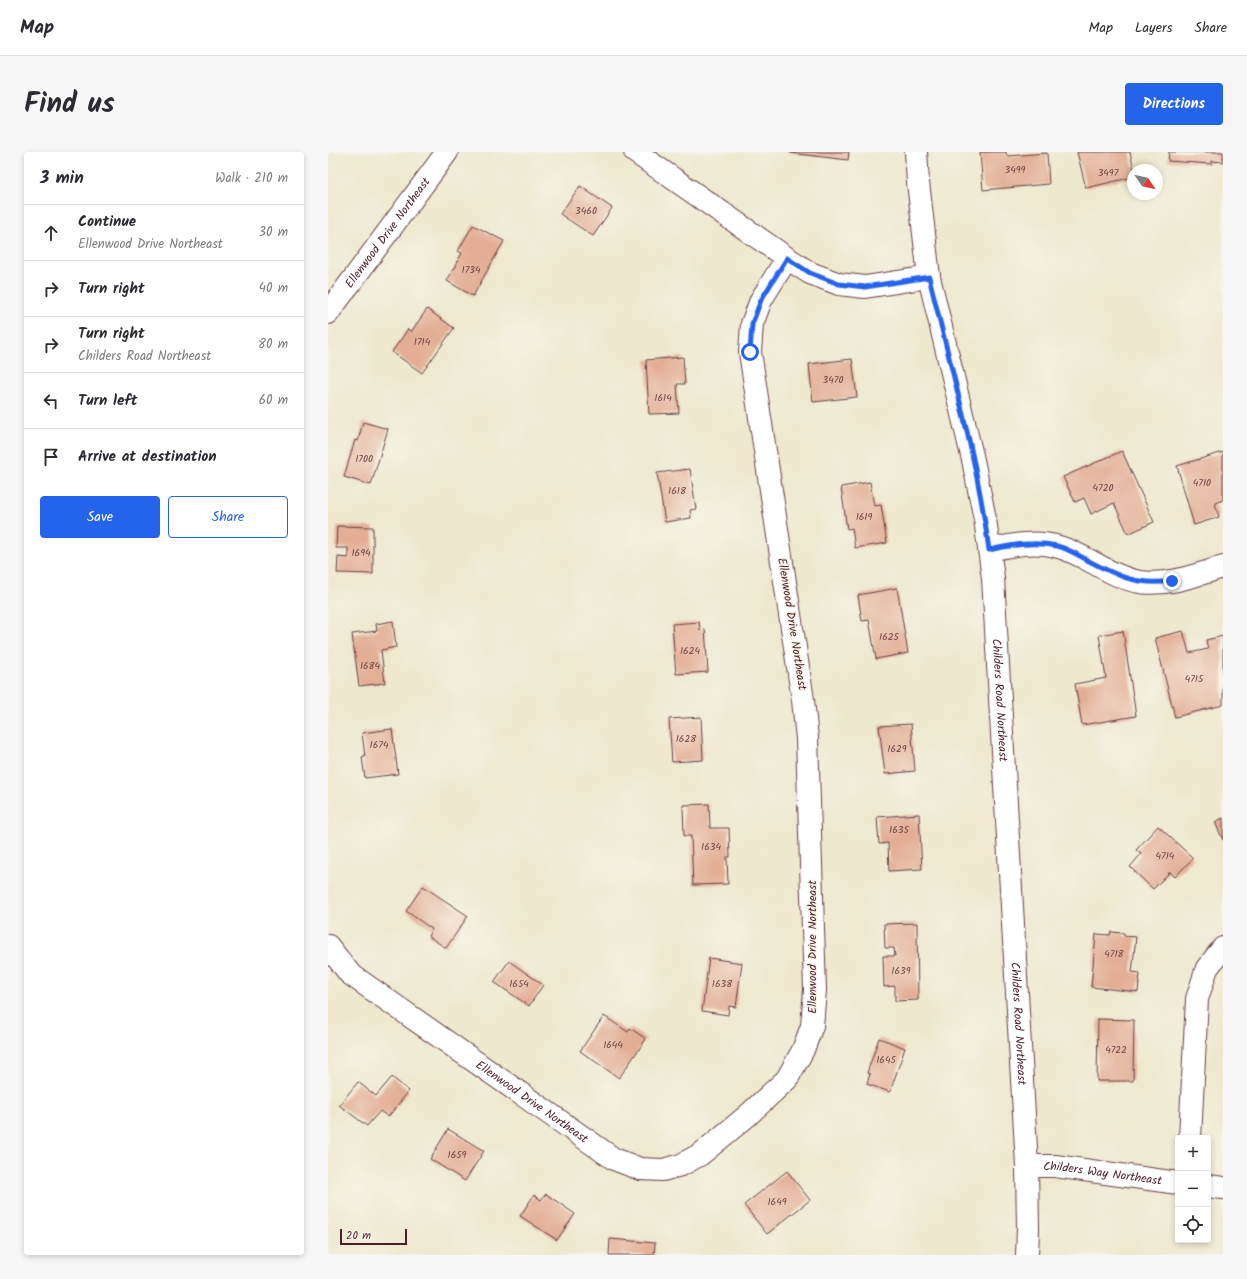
<!DOCTYPE html>
<html lang="en">
<head>
<meta charset="utf-8">
<style>
  :root { --surface:#fff; --page:#f7f7f7; --text:#2b2b33; --muted:#7c7c81; --line:#e1e1e2; --accent:#2563eb }
  body { margin:0; font-family:Kalam,sans-serif; background:var(--page); color:var(--text) }
  .controls { position:absolute; right:12px; bottom:12px; display:grid; overflow:hidden; border-radius:4px; box-shadow:0 2px 6px #0003 }
  .controls button { width:36px; height:36px; display:grid; place-items:center; padding:0; border:0; border-bottom:1px solid var(--line); background:var(--surface); color:var(--text); font:20px sans-serif }
  .compass { position:absolute; left:799px; top:12px; width:36px; height:36px; border-radius:50%; background:var(--surface); box-shadow:0 2px 6px #0003; rotate:124deg }
  .scale { position:absolute; left:12px; bottom:10px; width:67px; box-sizing:border-box; padding-left:4px; border:2px solid #4a1f2b; border-top:0; font-size:11px; line-height:14px; white-space:nowrap; color:#4a1f2b; -webkit-text-stroke:3px #f7f3e8; paint-order:stroke }
  .stop { position:absolute; width:12px; height:12px; margin:-9px; border:3px solid #2563eb; border-radius:50%; background:#fff }
  .stop.end { background:#2563eb; border-color:#fff; box-shadow:0 1px 4px #0008 }
  .list { margin:0; padding:0; list-style:none }
  h2 { display:flex; justify-content:space-between; align-items:center; height:52px; margin:0; padding:0 16px; font-size:17px }
  h2 small { font-size:13px; font-weight:400; color:var(--muted) }
  .list li { display:grid; grid-template-columns:26px 1fr auto; gap:12px; align-items:center; box-sizing:border-box; height:56px; padding:0 16px; border-top:1px solid var(--line) }
  .list b { display:block; font-size:15px; white-space:nowrap }
  .list p { margin:0; font-size:13px; white-space:nowrap; color:var(--muted) }
  .list em { font-size:13px; font-style:normal; color:var(--muted) }
  .actions { display:flex; gap:8px; padding:12px 16px }
  .actions a { flex:1; padding:9px 0; border:1px solid var(--accent); border-radius:4px; text-align:center; font-size:14px; color:var(--accent) }
  .actions .main { background:var(--accent); color:#fff }
  .icon { flex:none; width:22px; height:22px; fill:none; stroke:currentColor; stroke-width:2; stroke-linecap:round; stroke-linejoin:round }
  .map { position:relative; flex:none; width:895px; height:1103px; overflow:hidden; border-radius:4px }
  header { display:flex; align-items:center; gap:24px; box-sizing:border-box; height:56px; padding:0 20px; background:var(--surface); border-bottom:1px solid var(--line) }
  header strong { font-size:19px }
  nav { display:flex; gap:22px; margin-inline-start:auto; font-size:14px }
  .intro { display:flex; align-items:center; justify-content:space-between; box-sizing:border-box; height:96px; padding:0 24px }
  h1 { margin:0; font-size:28px }
  .button { padding:10px 18px; border-radius:4px; background:var(--accent); color:#fff; font-size:14px; font-weight:700 }
  main { display:flex; gap:24px; padding:0 24px }
  aside { flex:1; background:var(--surface); border-radius:4px; box-shadow:0 2px 6px #0003 }
  .map>svg:first-child { display:block }
  .building { fill:#e3ae95 }
  .lines { fill:none; stroke-linecap:round; stroke-linejoin:round }
  .street-casing { stroke:#633d43; stroke-width:24 }
  .secondary-casing { stroke:#633d43; stroke-width:24 }
  .street { stroke:#fff; stroke-width:22 }
  .secondary { stroke:#fff; stroke-width:22 }
  .route { stroke:#2563eb; stroke-width:5 }
  .labels { text-anchor:middle; dominant-baseline:central; stroke-width:3; stroke-linejoin:round; paint-order:stroke }
  .number-label { font-size:10px; fill:#704346 }
  .street-label { font-size:12px; fill:#4a1f2b; stroke:#f7f3e8 }
</style>
</head>
<body>
<header>
<strong>Map</strong>
<nav><a>Map</a><a>Layers</a><a>Share</a></nav>
</header>
<div class="intro"><h1>Find us</h1><a class="button">Directions</a></div>
<main>
<aside>
<h2>3 min<small>Walk · 210 m</small></h2>
<ul class="list">
<li><svg class="icon" aria-label="ahead" viewBox="0 0 24 24"><path d="M12 20V5M6 11l6-6 6 6"/></svg><div><b>Continue</b><p>Ellenwood Drive Northeast</p></div><em>30 m</em></li>
<li><svg class="icon" aria-label="right" viewBox="0 0 24 24"><path d="M7 20v-9h11M14 6l5 5-5 5"/></svg><div><b>Turn right</b></div><em>40 m</em></li>
<li><svg class="icon" aria-label="right" viewBox="0 0 24 24"><path d="M7 20v-9h11M14 6l5 5-5 5"/></svg><div><b>Turn right</b><p>Childers Road Northeast</p></div><em>80 m</em></li>
<li><svg class="icon" aria-label="left" viewBox="0 0 24 24"><path d="M17 20v-9H6M10 6l-5 5 5 5"/></svg><div><b>Turn left</b></div><em>60 m</em></li>
<li><svg class="icon" aria-label="arrive" viewBox="0 0 24 24"><path d="M6 21V4h12l-3 4 3 4H6"/></svg><div><b>Arrive at destination</b></div></li>
</ul>
<div class="actions"><a class="main">Save</a><a>Share</a></div>
</aside>
<div class="map">
<svg width="895" height="1103" viewBox="0 0 895 1103">
  <rect width="100%" height="100%" fill="#f7f3e8"/>
  <filter id="ink" filterUnits="userSpaceOnUse"><feTurbulence type="fractalNoise" baseFrequency=".025" numOctaves="2"/><feDisplacementMap in="SourceGraphic" scale="8" xChannelSelector="R" yChannelSelector="G"/><feConvolveMatrix kernelMatrix="1 2 1 2 8 2 1 2 1" color-interpolation-filters="sRGB"/></filter>
  <filter id="wash" filterUnits="userSpaceOnUse"><feTurbulence type="fractalNoise" baseFrequency=".012" numOctaves="4" result="noise"/><feDisplacementMap in="SourceGraphic" scale="16" xChannelSelector="R" yChannelSelector="G"/><feGaussianBlur stdDeviation="0.9" result="paint"/><feColorMatrix in="noise" values="0 0 0 0 0 0 0 0 0 0 0 0 0 0 0 0 0 1.4 0 .05"/><feComposite in="paint" operator="in"/></filter>
  <g filter="url(#wash)">
    <rect width="100%" height="100%" fill="#eee8ce"/>
    <g id="blocks">
      <!-- building -->
      <path class="building" d="M462,0H521L520,8L462,1Z
        M652,0H678L679,4L719,1L721,32L655,38Z
        M749,0H802L806,18H805V25L758,36Z
        M841,0H895V10L884,9V12L840,9Z
        M252,34L284,56L265,84L232,62Z
        M145,73L176,89L145,144L119,129L134,101L130,99Z
        M99,157L126,176L94,221L64,200L80,177L83,180Z
        M355,205L357,232H349L351,261L321,262L318,208Z
        M524,207L529,245L485,250L481,212Z
        M35,270L60,277L43,333L16,325L27,288L30,289Z
        M794,299L826,370L800,382L786,351L763,362L756,346L747,350L735,325Z
        M895,300V348L887,351L891,365L866,373L849,314Z
        M362,317L368,357L362,358L363,366L337,370L329,321Z
        M542,330L546,354L553,353L559,391L527,396L524,376L519,377L513,335Z
        M9,374L45,375V422L9,421L10,405L20,406V396H8Z
        M569,436L580,501L548,507L541,468L534,469L530,443Z
        M65,469L68,495L53,498L57,531L31,534L24,482L49,479L48,472Z
        M371,470L372,478L377,477L380,520L348,522L344,472Z
        M795,479L808,564L754,573L747,532L778,526L771,483Z
        M855,479L861,501L880,497L878,488L895,484V553L847,565L827,486Z
        M373,565L375,608L344,610L341,567Z
        M583,572L587,619L557,622L551,574Z
        M64,577L70,622L37,626L34,605L37,604L34,581Z
        M381,652L382,676H401L402,705H399L400,732L365,733L363,684H356L355,653Z
        M591,662L594,717L561,719L560,691L551,692L549,665Z
        M895,666V688L887,670Z
        M830,674L865,706L847,725L842,720L825,737L802,715L813,702L808,698Z
        M95,734L140,764L118,796L100,784L104,777L78,759Z
        M589,771L590,848L567,849V834L556,835L555,804H567L566,796H557L556,772Z
        M783,780L796,781V784L808,785L804,820L812,821L810,840L763,835L768,782L782,783Z
        M381,806L414,811L408,855L401,854L400,863L374,859Z
        M181,809L215,833L201,854L166,830Z
        M276,864L300,880L302,876L318,887L291,926L252,899Z
        M770,867L806,868L805,929H769Z
        M551,886L577,896L562,940L539,932L542,922L539,921Z
        M64,925L81,939L60,965L52,959L39,974L11,953L30,930L48,944Z
        M120,977L156,999L137,1029L102,1007Z
        M459,1019L482,1048L439,1082L416,1053Z
        M218,1042L247,1062L229,1088L192,1064L206,1043L213,1048Z
        M282,1087L327,1091L326,1103H281Z"/>
    </g>
  </g>
  <g filter="url(#ink)">
    <use href="#blocks" fill-opacity="0" stroke="#633d43" stroke-width="1"/>
    <g class="lines">
      <defs>
        <g id="street">
          <path d="M307,0L459,106L482,121L511,132L537,135L601,125"/>
          <path id="s1" d="M0,161L119,0"/>
          <path d="M661,398C684,393 708,388 731,395C759,403 782,425 812,430C840,434 868,423 895,415"/>
          <path id="s2" d="M0,794L22,822L286,1007L312,1017L335,1018L353,1013L373,1002L419,964L459,927L475,898L484,874L487,838L479,586L475,548L422,200L424,172L433,148L459,106"/>
          <path d="M862,986L869,847L879,816L895,796"/>
          <path id="s3" d="M699,1014H727L850,1031"/>
          <path d="M880,1034L895,1036"/>
        </g>
        <g id="secondary">
          <path id="s4" d="M588,0L590,30L601,125L645,308L657,367L665,426L699,1014L700,1077L699,1103"/>
        </g>
      </defs>
      <!-- street casing -->
      <use href="#street" class="street-casing"/>
      <!-- secondary casing -->
      <use href="#secondary" class="secondary-casing"/>
      <!-- street -->
      <use href="#street" class="street"/>
      <!-- secondary -->
      <use href="#secondary" class="secondary"/>
    </g>
  </g>
  <g class="lines" filter="url(#ink)">
    <!-- route -->
    <path class="route" d="M422,200L424,172L433,148L459,106L482,121L511,132L537,135L601,125C623,216 649,306 661,398C684,393 706,389 729,394C739,396 750,403 759,408C790,424 808,434 844,429"/>
  </g>
  <g class="labels">
    <!-- number labels -->
    <g class="number-label">
      <text x="687" y="18">3499</text>
      <text x="780" y="21">3497</text>
      <text x="258" y="59">3460</text>
      <text x="143" y="118">1734</text>
      <text x="94" y="190">1714</text>
      <text x="505" y="228">3470</text>
      <text x="335" y="246">1614</text>
      <text x="36" y="307">1700</text>
      <text x="874" y="331">4710</text>
      <text x="775" y="336">4720</text>
      <text x="349" y="339">1618</text>
      <text x="536" y="365">1619</text>
      <text x="33" y="401">1694</text>
      <text x="561" y="485">1625</text>
      <text x="362" y="499">1624</text>
      <text x="42" y="514">1684</text>
      <text x="866" y="527">4715</text>
      <text x="358" y="587">1628</text>
      <text x="51" y="593">1674</text>
      <text x="569" y="597">1629</text>
      <text x="571" y="678">1635</text>
      <text x="383" y="695">1634</text>
      <text x="837" y="704">4714</text>
      <text x="786" y="802">4718</text>
      <text x="573" y="819">1639</text>
      <text x="191" y="832">1654</text>
      <text x="394" y="832">1638</text>
      <text x="285" y="893">1644</text>
      <text x="788" y="898">4722</text>
      <text x="558" y="908">1645</text>
      <text x="129" y="1003">1659</text>
      <text x="449" y="1050">1649</text>
    </g>
    <!-- street labels -->
    <g class="street-label">
      <text stroke="none"><textPath href="#s1" startOffset="100">Ellenwood Drive Northeast</textPath></text>
      <text transform="translate(464 472) rotate(81)">Ellenwood Drive Northeast</text>
      <text stroke="none"><textPath href="#s4" startOffset="556">Childers Road Northeast</textPath></text>
      <text transform="translate(484 795) rotate(-90)">Ellenwood Drive Northeast</text>
      <text stroke="none"><textPath href="#s4" startOffset="880">Childers Road Northeast</textPath></text>
      <text stroke="none"><textPath href="#s2" startOffset="258">Ellenwood Drive Northeast</textPath></text>
      <text stroke="none"><textPath href="#s3" startOffset="76">Childers Way Northeast</textPath></text>
    </g>
  </g>
</svg>
<div class="controls">
<button>+</button>
<button>−</button>
<button><svg class="icon" aria-label="locate" viewBox="0 0 24 24"><circle cx="12" cy="12" r="6"/><path d="M12 2v4M12 18v4M2 12h4M18 12h4"/></svg></button>
</div>
<svg class="compass" viewBox="-18 -18 36 36"><path d="M0-13l5 13h-10z" fill="#e53935"/><path d="M0 13l5-13h-10z" fill="#7c7c81"/></svg>
<div class="scale">20 m</div>
<div class="stop" style="left:422px;top:200px"></div>
<div class="stop end" style="left:844px;top:429px"></div>
</div>
</main>
</body>
</html>
